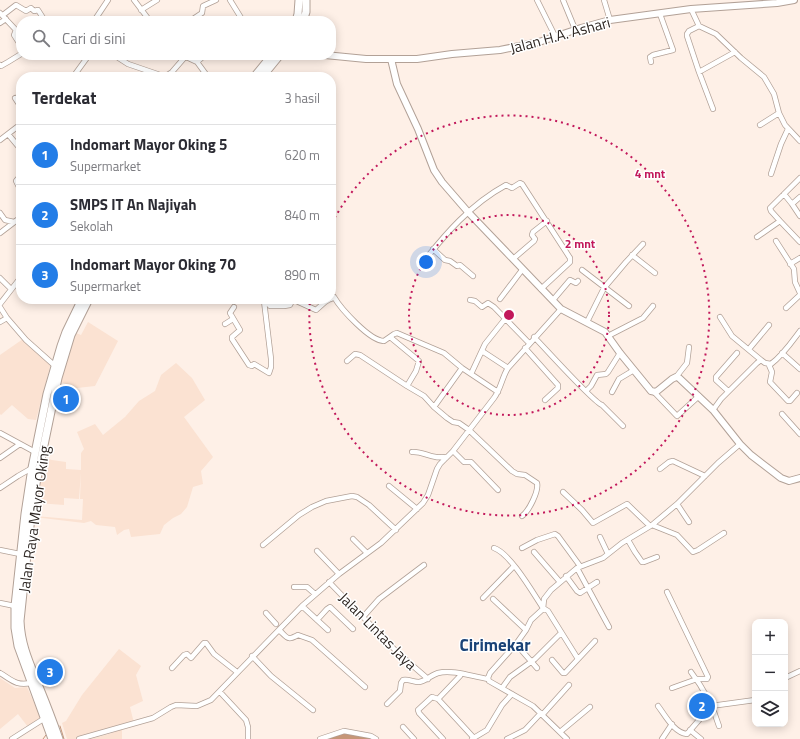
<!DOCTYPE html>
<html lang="id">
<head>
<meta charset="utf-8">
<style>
  :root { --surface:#fff; --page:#f7f7f7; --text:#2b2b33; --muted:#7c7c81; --line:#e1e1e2; --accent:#237de7 }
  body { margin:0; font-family:"Titillium Web",sans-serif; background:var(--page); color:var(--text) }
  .controls { position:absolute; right:12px; bottom:12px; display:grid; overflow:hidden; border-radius:8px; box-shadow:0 2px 10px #0003 }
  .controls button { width:36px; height:36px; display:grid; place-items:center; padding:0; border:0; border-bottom:1px solid var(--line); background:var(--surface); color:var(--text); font:20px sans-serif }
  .you { position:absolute; left:426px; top:262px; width:14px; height:14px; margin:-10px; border:3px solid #fff; border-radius:50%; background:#1a73e8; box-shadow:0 0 0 6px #1a73e833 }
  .badge { display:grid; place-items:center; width:26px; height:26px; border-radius:50%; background:var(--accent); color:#fff; font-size:13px; font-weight:700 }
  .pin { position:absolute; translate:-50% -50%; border:2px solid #fff; box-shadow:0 1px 4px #0006 }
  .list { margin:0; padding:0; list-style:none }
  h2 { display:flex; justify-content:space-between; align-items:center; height:52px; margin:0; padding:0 16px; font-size:17px }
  h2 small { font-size:13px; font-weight:400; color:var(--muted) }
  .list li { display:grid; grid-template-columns:26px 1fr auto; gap:12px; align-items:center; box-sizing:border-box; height:60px; padding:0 16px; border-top:1px solid var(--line) }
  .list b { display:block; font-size:15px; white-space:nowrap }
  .list p { margin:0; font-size:13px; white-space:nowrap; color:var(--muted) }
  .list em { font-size:13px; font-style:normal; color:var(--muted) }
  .icon { flex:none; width:22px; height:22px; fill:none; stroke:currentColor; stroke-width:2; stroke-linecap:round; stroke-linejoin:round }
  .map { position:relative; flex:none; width:800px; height:739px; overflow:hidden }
  .search { position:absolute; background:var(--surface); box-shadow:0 2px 10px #0003; left:16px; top:16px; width:320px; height:44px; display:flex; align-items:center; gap:10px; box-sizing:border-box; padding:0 14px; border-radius:16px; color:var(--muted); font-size:15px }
  .panel { position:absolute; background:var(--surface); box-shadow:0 2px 10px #0003; left:16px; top:72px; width:320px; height:232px; border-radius:16px }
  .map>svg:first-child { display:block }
  .built { fill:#fbe2d2 }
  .water { fill:#c69678 }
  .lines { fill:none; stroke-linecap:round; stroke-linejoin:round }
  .stream { stroke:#c69678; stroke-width:1 }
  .street-casing { stroke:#b2a197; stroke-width:6 }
  .secondary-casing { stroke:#b2a197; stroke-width:8 }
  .primary-casing { stroke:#b2a197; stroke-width:9 }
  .street { stroke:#fff; stroke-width:4.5 }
  .secondary { stroke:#fff; stroke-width:6 }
  .primary { stroke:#fff; stroke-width:7 }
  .ring { fill:none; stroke:#c2185b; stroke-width:2; stroke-dasharray:2 4 }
  .labels { text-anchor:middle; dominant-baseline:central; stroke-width:3; stroke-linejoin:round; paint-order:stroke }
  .street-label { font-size:15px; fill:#2e2723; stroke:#fff }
  .quarter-label { font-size:17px; font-weight:bold; fill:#1a4377; stroke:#fff }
  .centre { fill:#c2185b; stroke:#fff; stroke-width:2 }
  .ring-label { font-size:12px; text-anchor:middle; font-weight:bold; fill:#c2185b; stroke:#fff; stroke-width:3; stroke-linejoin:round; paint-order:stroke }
</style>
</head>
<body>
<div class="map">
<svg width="800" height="739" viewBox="0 0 800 739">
  <rect width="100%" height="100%" fill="#fef0e7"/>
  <!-- built -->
  <path class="built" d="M88,322L118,341L95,386L77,388L61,382L73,338L76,333L81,335Z
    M23,339L51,363L36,420L28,419L12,405L1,415L0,414V355Z
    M176,363L192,378L205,400L184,417L213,457L201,471L203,484L193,487L187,507L181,514L173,518L164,525L160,534L131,537L129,529L124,530L117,535L115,527L96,525L91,521L84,523L34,517L35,516L82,520L83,499H80L81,472L79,499L64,498V505L37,503L45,458L52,460L66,462V469L81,470V453L84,449L77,432L95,424L103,435L125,417L139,401L155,391L161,375Z
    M119,649L141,666L136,675L143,701L130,707L134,723L76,739H67L62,723L66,721L82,695Z
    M0,678L15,688L27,687L41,718L28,727L18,714L0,729Z
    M122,729V739H90L109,734Z"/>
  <!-- water -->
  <path class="water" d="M343,733L368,737L373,739H325Z"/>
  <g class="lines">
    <!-- stream -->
    <path class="stream" d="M60,726L64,739
      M43,739L46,735"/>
    <defs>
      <path id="street" d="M134,0L150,21
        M230,0L243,21
        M537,0L555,36
        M563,0L575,29
        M604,0L610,20
        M691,9L699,26L716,34L741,58L764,77L774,94L779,113L785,125L800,141
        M141,10L157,0
        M0,13L16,30L14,35L21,46
        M3,15L16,5L26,11L31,8L34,11L38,10L45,21
        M94,21L108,0
        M190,21L202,13L203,6L216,0
        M0,23L6,19
        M699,26L689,31L687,34V36L699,72L713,109
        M114,55L128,64L166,77
        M182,55L197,62L208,77
        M197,62L205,55
        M651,62L650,57L653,55L673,50L660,14
        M0,65L1,66L8,62L21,54
        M699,72L735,52
        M166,76L172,72L185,57
        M73,77L89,55
        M15,98L21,107
        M760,125L779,113
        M8,134L18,146
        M0,140L21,124
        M771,174L781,144L788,129
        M21,175L16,181L21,191
        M784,194L792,204L800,216
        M792,204L800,197
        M0,213L5,220L14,222
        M780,221L800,242
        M0,233L21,217
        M757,237L780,221L771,211L770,208L800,178
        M776,241L794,269L795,282L800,293
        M433,249L445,260L450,261L457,266L460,265L473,276
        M632,255L655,273
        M513,259L534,241L535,239L532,235L533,232L547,221
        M790,264L800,258
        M421,265C445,234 471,204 506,185L512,188L520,183L522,184L570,258V262L541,289
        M582,270L629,306
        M0,278L11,289
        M246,299L251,301L292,299L316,310L325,302L330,299
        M331,299L334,297C341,309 370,341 384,341L394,334L397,333L444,353L462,368L498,392
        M500,299L522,270
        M236,300L238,299
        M265,300L270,306H284L290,305L293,299
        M470,300L475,301L482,307L488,303L494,307L529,343
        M553,300L570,280L576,283L578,281
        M0,304L21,277
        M0,307L7,318
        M234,307L230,313L240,330L232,337V339L249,365L252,366L254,364L269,373L271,367V359L264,301
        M786,308L800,295
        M720,317L732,336L761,360
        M0,322L7,318L26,340L54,365
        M587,322L604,288L626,262L643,244
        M225,324L233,319
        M608,336L643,318L653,306
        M390,337L419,361L416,371L407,386
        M534,337C544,347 594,403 602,405L623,426
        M525,348L558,385V388L545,400
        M749,349L769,325
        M482,351L508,368
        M782,353L800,369
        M347,361L355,354L360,355L407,386L424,396L434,407L447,418L453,422L459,423L469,430L512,471L517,474L525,475L537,483C539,491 529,511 522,516
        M769,365L772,372L770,382L788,401H790L797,393
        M471,374L485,344L505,319
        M676,377L687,363L689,347
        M586,391L591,386L597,375L606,374L608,372L620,353
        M728,391L716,380V377L737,353
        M612,392L619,379L634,370
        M654,392L677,416L699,396
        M434,407L462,368
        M713,410L721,399L757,363L761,360L765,363L771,364C783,355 791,343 800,331
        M782,414L800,434
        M0,433L35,452
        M453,451L464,462H471L498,490
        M412,452C421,451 427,456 436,457C440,458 442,456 446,458
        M0,458L20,444
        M660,469L669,462L673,461L705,476
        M389,486L417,509
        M0,488L18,476L32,468
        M563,492L582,510L593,523L627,504L650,526
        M677,504L689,522
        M652,525L677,535L693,552L698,550L724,533
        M600,537L608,554
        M353,539L367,553
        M628,540L635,552L642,562H644L657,557
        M263,545L299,515L312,507L326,501L352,496L357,497L369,505L396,530
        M494,548C510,553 533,593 543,608L548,611L578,659
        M522,548L537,540L555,534L558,536L580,566
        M0,550L20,554
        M317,551L339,574
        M534,552L560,582
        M577,568L609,627
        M566,576L577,591L580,593L597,582
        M329,582L397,652L428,679
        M294,587H307L315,594
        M667,592L708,677L707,679H697L672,688
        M483,598L514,566
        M493,599L526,630
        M0,603L15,606
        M302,606L328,630
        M266,613L276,624
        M363,617L379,599L424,565
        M317,620L327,609L330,607L353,629
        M279,630C288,638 287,641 298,635L312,640L365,687
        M516,644L537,668
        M252,656L271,676L313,710
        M552,660L563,673H565L595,641
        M172,668L184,655L187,654L191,658L204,643H206L214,654L237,672
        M691,672C704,689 713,706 719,726
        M0,673C12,680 16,686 31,683
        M785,678L800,671
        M502,688L510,677L535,659L561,633
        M220,692L246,720L248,727V739
        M438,699L474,738
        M387,704L400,691L401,683L403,680C409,679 413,682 419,682C426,681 431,675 438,673C452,669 474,677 488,679
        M658,706C665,715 674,733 687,734L711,706L755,700
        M543,714L569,685
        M403,727L414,739
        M690,730L701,739
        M560,732L590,707
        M12,739L45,718
        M79,739L153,718L171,707L176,705L197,706L211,700L302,606L339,574L381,543L423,503L428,495L437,469L440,464L453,451L494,398C501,389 502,377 508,368L561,309
        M320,739L344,731L371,736L376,739
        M443,739L419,713L418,710L432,697L438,699L460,676
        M472,739L487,730L502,705L512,694
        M507,739L525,730L541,713
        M567,739L533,706L489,681L488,678L490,673L516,644L526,630L531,620L543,609L544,599L551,590L577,568L603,558L622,543L652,525L677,504L718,463L740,444
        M662,739L672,724"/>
      <path id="secondary" d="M325,55L366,59H417L452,54L500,50L539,42L581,28L610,20L691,9L777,3L794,0
        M391,59L397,84L418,129L434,170L442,182L468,212L561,309L605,332L620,353L651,391L656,392L672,379L676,377L679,378L713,410L740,444L751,455L781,478L789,481L800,478"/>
      <path id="primary" d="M296,21L298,14L299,0
        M303,21L306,12V0
        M254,77L272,55
        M262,77L280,55
        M52,739L18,646L15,628V606L25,514L32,468L47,394L61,346L66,332L82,299
        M59,739C53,722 47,706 40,689C31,666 21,647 20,621L33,498L58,378L71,335L89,299"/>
    </defs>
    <!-- street casing -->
    <use href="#street" class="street-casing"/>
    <!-- secondary casing -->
    <use href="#secondary" class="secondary-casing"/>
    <!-- primary casing -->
    <use href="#primary" class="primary-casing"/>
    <!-- street -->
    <use href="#street" class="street"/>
    <!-- secondary -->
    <use href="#secondary" class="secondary"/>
    <!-- primary -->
    <use href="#primary" class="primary"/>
  </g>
  <!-- distance rings -->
  <g class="ring">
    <circle cx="509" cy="315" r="100"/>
    <path d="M332 223A200 200 0 1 1 310 299"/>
  </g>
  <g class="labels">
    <!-- street labels -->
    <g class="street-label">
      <text transform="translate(560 35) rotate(-15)">Jalan H.A. Ashari</text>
      <text transform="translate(34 519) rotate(-82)">Jalan Raya Mayor Oking</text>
      <text transform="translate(378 631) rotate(45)">Jalan Lintas Jaya</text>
    </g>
    <!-- quarter labels -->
    <g class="quarter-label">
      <text x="495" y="645">Cirimekar</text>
    </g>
  </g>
  <circle cx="509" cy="315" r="6" class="centre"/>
  <g class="ring-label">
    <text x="650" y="178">4 mnt</text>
    <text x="580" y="248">2 mnt</text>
  </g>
</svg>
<div class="controls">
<button>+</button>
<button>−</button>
<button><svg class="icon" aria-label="layers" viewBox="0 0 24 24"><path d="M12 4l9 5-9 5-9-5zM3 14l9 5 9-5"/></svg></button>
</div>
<div class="you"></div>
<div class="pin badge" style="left:66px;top:399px">1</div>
<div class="pin badge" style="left:702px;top:706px">2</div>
<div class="pin badge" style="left:50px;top:672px">3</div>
<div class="search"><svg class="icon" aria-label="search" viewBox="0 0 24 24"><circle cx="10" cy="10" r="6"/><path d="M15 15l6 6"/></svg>Cari di sini</div>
<section class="panel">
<h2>Terdekat<small>3 hasil</small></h2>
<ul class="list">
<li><span class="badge">1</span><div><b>Indomart Mayor Oking 5</b><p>Supermarket</p></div><em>620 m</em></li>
<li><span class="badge">2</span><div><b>SMPS IT An Najiyah</b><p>Sekolah</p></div><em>840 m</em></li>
<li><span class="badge">3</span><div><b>Indomart Mayor Oking 70</b><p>Supermarket</p></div><em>890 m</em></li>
</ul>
</section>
</div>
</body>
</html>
